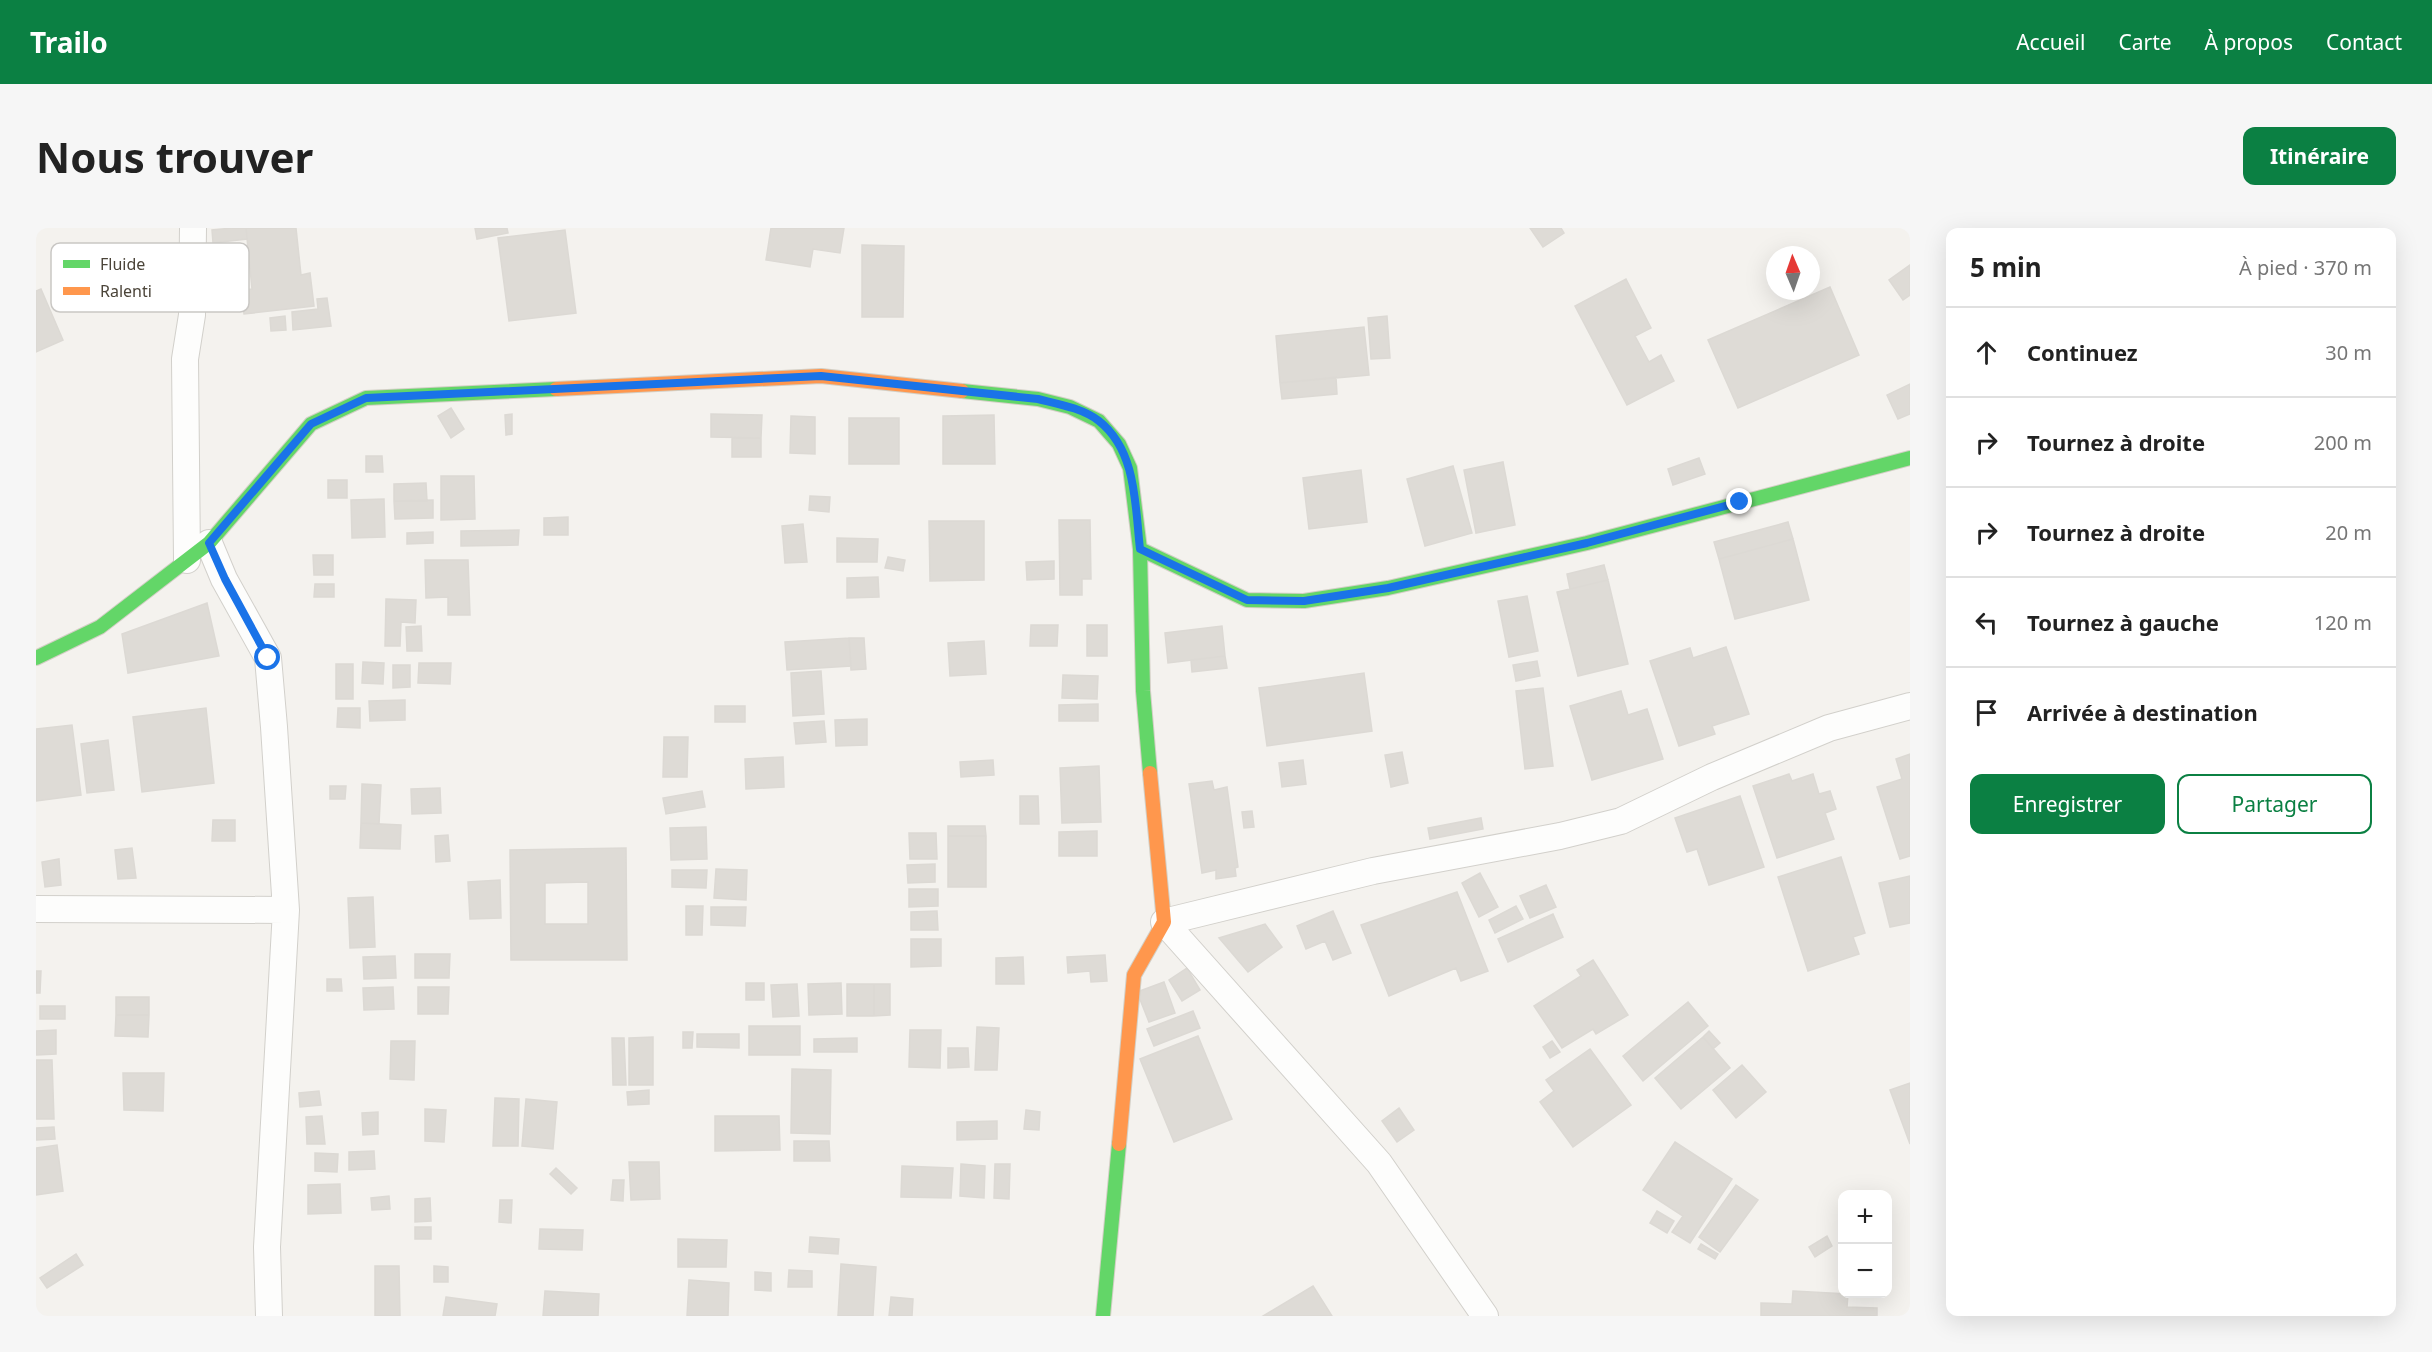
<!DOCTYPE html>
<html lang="fr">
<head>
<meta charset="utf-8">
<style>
  :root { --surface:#fff; --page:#f6f6f6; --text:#222; --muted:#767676; --line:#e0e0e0; --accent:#0b8043 }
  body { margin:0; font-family:"Noto Sans",sans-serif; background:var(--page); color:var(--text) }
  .controls { position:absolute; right:18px; bottom:18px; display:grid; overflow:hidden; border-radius:12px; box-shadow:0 6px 24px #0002 }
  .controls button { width:54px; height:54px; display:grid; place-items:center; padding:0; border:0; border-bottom:2px solid var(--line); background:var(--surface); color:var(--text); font:30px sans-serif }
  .compass { position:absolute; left:1730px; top:18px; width:54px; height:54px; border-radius:50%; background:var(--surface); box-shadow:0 6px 24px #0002; rotate:358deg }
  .stop { position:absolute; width:18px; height:18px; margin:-14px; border:4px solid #1a73e8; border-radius:50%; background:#fff }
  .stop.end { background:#1a73e8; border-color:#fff; box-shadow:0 2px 6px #0008 }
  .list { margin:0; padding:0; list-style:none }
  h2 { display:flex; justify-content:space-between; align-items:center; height:78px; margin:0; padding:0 24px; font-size:26px }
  h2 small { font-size:20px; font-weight:400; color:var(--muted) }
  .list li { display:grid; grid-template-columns:39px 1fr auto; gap:18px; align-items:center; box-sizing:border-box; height:90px; padding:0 24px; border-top:2px solid var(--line) }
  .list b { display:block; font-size:22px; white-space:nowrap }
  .list em { font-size:20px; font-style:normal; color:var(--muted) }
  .actions { display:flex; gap:12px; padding:18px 24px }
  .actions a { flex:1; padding:14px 0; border:2px solid var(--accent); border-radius:12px; text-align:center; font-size:21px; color:var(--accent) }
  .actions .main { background:var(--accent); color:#fff }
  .icon { flex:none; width:33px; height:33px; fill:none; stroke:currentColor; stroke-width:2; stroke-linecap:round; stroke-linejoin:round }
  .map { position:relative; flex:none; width:1874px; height:1088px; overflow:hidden; border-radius:12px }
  header { display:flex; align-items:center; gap:36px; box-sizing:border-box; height:84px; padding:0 30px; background:var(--accent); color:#fff }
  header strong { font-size:28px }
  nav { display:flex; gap:33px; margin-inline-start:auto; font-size:21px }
  .intro { display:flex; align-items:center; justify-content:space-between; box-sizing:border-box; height:144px; padding:0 36px }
  h1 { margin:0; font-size:42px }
  .button { padding:15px 27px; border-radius:12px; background:var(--accent); color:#fff; font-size:21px; font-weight:700 }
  main { display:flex; gap:36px; padding:0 36px }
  aside { flex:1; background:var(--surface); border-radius:12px; box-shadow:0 6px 24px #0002 }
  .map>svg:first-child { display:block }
  .building { fill:#dedbd6; stroke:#dcd9d4; stroke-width:1.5; fill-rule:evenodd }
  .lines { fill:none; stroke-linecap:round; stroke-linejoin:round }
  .street-casing { stroke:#d2d0cb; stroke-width:28 }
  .fast-casing { stroke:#d3cfc5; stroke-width:16 }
  .slow-casing { stroke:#d3cfc5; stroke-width:16 }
  .street { stroke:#fdfdfc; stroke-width:26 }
  .fast { stroke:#63d668; stroke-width:14 }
  .slow { stroke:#ff974d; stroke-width:14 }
  .route { stroke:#1a73e8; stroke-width:8 }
  .key { fill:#fff; stroke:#c9c7c4; stroke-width:1.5 }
  .key-label { font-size:16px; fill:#4b4439 }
</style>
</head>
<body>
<header>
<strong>Trailo</strong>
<nav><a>Accueil</a><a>Carte</a><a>À propos</a><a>Contact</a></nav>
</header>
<div class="intro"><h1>Nous trouver</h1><a class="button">Itinéraire</a></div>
<main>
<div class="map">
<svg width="1874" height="1088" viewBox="0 0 1874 1088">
  <rect width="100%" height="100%" fill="#f4f2ee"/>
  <!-- building -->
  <path class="building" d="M196,0H210L211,11L177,15L176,2Z
    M210,0H260L265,47L274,45L278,78L208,86L205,62L216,61Z
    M439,0H471L472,5L441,11Z
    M735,0H808L804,25L777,21L774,39L730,32Z
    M1494,0H1525L1528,5L1507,19Z
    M529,2L540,85L473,93L462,10Z
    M826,17L868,18L867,89H826Z
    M1874,37V67L1867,72L1853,52Z
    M1590,51L1615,100L1599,108L1613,134L1625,127L1638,153L1591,177L1539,78Z
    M1794,59L1823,127L1702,180L1672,112Z
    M5,61L27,112L0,124V63Z
    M291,70L295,98L257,102L256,84L282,81L281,71Z
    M249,88L250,102L235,103L234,90Z
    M1351,88L1354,130L1335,131L1332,90Z
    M1328,99L1333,147L1244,155L1240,108Z
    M1300,149L1301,166L1246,171L1244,155Z
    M1874,156V186L1862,191L1851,167Z
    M415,180L428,201L415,210L402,188Z
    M476,186V206L470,207L469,187Z
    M675,186L726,187L725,210L675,209Z
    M958,187L959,236H907V188Z
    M755,188L779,189V226L754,225Z
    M813,190H863V236H813Z
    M696,210H725V229H696Z
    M330,228H346L347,244H330Z
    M1663,230L1669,246L1637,257L1632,241Z
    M1467,234L1479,297L1440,305L1428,242Z
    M1417,238L1436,305L1389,318L1371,251Z
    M1325,242L1331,294L1273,301L1267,250Z
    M405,248H438L439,291L405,292Z
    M292,252H311V270H292Z
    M390,255L391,273H358V256Z
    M774,268L794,269L793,284L773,282Z
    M348,271L349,309L316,310L315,272Z
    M397,272V290L359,291L358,273Z
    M532,289V307H508V290Z
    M1023,292H1054L1055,351H1046V367H1024Z
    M893,293H948V352L894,353Z
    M1752,294L1757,311L1683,331L1678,314Z
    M767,296L771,334L749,335L746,298Z
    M483,302L482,317L425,318V303Z
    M397,304V315L371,316V305Z
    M801,310L842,311L841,334H801Z
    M1757,311L1773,372L1699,391L1683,331Z
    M277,327H297V347H278Z
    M852,329L869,332L867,343L849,340Z
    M389,332H432L434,387H412V369L390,370Z
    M1018,333V351L991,352L990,334Z
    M1568,337L1572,352L1534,361L1531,346Z
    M842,349L843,369L811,370V350Z
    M1572,352L1592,436L1542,448L1521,364Z
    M279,356H298V369H278Z
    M1491,368L1502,423L1473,429L1462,373Z
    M350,371L380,372L379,395L365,394L364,418H349Z
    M171,375L183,428L92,445L86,406Z
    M995,397H1022L1021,418H994Z
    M1051,397H1071V428H1051Z
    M385,398L386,423H371L370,399Z
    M1186,398L1189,428L1132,435L1129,405Z
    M813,410L815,438L751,442L749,414Z
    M813,410H828L830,441L815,442Z
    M948,413L950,446L914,448L912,415Z
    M1690,419L1713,486L1676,498L1679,506L1643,518L1614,433L1654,420L1657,430Z
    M1189,428L1191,440L1156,444L1155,432Z
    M1501,433L1504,448L1480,453L1477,437Z
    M327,434L348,435L347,456L326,455Z
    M383,435H415L414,456L382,455Z
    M300,436H317V471H300Z
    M357,437H374V459L357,460Z
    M785,443L788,486L757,488L755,445Z
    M1328,445L1336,503L1231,518L1223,460Z
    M1027,447L1062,448L1061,471L1026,470Z
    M1507,460L1517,538L1489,541L1480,463Z
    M1585,463L1592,487L1611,481L1627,531L1556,552L1534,478Z
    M369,472V492L334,493L333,473Z
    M1062,476V493H1023V477Z
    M679,478H709V494H679Z
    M170,480L178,555L106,564L97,489Z
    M302,480H324V500L301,499Z
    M831,491V517L800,518L799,492Z
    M788,493L790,514L760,516L758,495Z
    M36,497L45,567L0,573V501Z
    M628,509H652L651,549H627Z
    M72,512L78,562L51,565L45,516Z
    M1366,524L1372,555L1355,559L1349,527Z
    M1874,526V628L1864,631L1841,559L1866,551L1860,531Z
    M747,529L748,559L710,561L709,531Z
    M957,532L958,547L925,549L924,534Z
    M1267,532L1270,556L1246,559L1243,535Z
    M1063,538L1065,594L1026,595L1024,540Z
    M1753,546L1756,553L1777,546L1783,566L1794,563L1800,581L1789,585L1798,611L1741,630L1717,558Z
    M1176,553L1178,562L1191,559L1202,639L1199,640L1200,648L1180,651V642L1166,645L1153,556Z
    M326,556L345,557L343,596L325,595Z
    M294,558H310L309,571H294Z
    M404,560L405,585L376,586L375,561Z
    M666,563L669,579L630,586L627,570Z
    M984,568H1002L1003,596H984Z
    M1704,568L1728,639L1673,657L1661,621L1651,624L1639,590Z
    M1216,583L1218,599L1208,600L1206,584Z
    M1445,590L1447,601L1394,611L1392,600Z
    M177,592H199V613H176Z
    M325,595L365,597L364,621L324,620Z
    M912,598H949L950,608H912Z
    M670,599L671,631L635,632L634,600Z
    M1061,603V628H1023V604Z
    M873,605H900L901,631H874Z
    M412,607L414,633L400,634L399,608Z
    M912,608H950V659H912Z
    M96,620L100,650L82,651L79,622Z
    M590,620L591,732H475L474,622ZM552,654V696H509V655Z
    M1805,629L1829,705L1817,709L1823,726L1772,743L1742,649Z
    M23,631L25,657L9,659L6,634Z
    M899,636V654L872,655L871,637Z
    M680,641L711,642L710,672L678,670Z
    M636,642H671L670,660L636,659Z
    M1444,645L1462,679L1443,689L1426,655Z
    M1874,648V695L1854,699L1843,655Z
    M464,652L465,690L434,691L432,654Z
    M1510,657L1520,679L1494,690L1484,668Z
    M873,661H902V678L873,679Z
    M1421,664L1452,743L1425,753L1420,740L1353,768L1325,697Z
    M337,669L339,719L314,720L312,670Z
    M650,678H667L666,707H650Z
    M1480,678L1487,691L1459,705L1453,692Z
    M675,679H710L709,698L675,697Z
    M901,683L902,702H875V684Z
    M1297,683L1315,725L1297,732L1289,713L1270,721L1261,698Z
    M1517,686L1527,709L1472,734L1462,711Z
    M1229,696L1246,719L1212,744L1183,710Z
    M875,711H905V738L875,739Z
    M379,726H414L413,750H379Z
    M1069,727L1071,753L1055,754L1054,743L1032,745L1031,729Z
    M359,728L360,750L328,751L327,729Z
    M987,729L988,756H960V730Z
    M1557,732L1592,787L1560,806L1557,801L1526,820L1498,778L1545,748L1541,742Z
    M1151,740L1164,762L1146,773L1133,752Z
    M0,743H5L4,765H0Z
    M291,751H305L306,763H291Z
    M1128,754L1139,785L1113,794L1101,764Z
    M710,755H728V772H710Z
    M805,755L806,786L773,787L772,756Z
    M761,756L763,788L737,789L735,757Z
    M811,756H838V788H811Z
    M838,756H854V787L838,788Z
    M357,759L358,781L328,782L327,760Z
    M382,759H413L412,786H382Z
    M80,769H113V787H80Z
    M1652,774L1672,798L1607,853L1587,828Z
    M4,778H29V791H4Z
    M1157,783L1164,800L1118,818L1111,801Z
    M80,787H113L112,809L79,808Z
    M713,798H764V827H713Z
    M941,799L963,800L961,842H939Z
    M20,802V826L0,827V803Z
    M874,802H905L904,840L873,839Z
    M1673,803L1684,815L1677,821L1667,809Z
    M647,804H657L656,820H647Z
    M661,806H703V820L661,819Z
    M1162,808L1196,891L1138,914L1104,831Z
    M617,809V857H593V810Z
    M1667,809L1694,840L1645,881L1619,850Z
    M576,810H588L590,857H577Z
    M821,810V824H778V811Z
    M355,813H379L378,852L354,851Z
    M1516,813L1524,824L1514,830L1507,819Z
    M912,820H932L933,839L912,840Z
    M1554,821L1595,877L1537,919L1504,874L1518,863L1510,852Z
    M0,832H16L18,891H0Z
    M1706,837L1730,864L1700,890L1677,862Z
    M756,841L795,842L794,906L755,905Z
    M87,845H128L127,883L88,882Z
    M1874,855V916L1854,862Z
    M613,862V876L592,877L591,864Z
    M283,863L285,877L264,879L263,865Z
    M459,870L483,871L482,918H457Z
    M490,871L521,874L517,921L486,918Z
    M1363,880L1378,902L1361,914L1346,893Z
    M389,881L410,882L408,914L389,913Z
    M990,882L1004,884L1003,902L988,901Z
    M342,884V906L327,907L326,885Z
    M286,888L289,916H271L270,889Z
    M679,888H743L744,922L679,923Z
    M961,893V911L921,912V894Z
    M18,899L19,911L0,912V900Z
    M758,913H793L794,933H758Z
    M1639,914L1696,951L1654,1015L1636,1004L1647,988L1607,962Z
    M21,917L27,963L0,967V920Z
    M338,923L339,941L313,942V924Z
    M279,925L302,926L301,944L279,943Z
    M593,934H623L624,971L595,972Z
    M925,936L949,938L948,970L924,968Z
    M959,936H974L973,971L958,970Z
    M866,938L917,940L915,970L865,969Z
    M520,940L541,960L535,966L514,946Z
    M577,952H588L587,973L575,972Z
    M304,956L305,985L272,986V957Z
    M1700,957L1722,972L1684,1024L1663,1009Z
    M353,968L354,981L336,982L335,970Z
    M394,970L395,993L379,994V971Z
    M464,972H476L475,995L463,994Z
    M1621,983L1638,993L1631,1005L1614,995Z
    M379,999H395V1011H379Z
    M504,1001L547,1002L546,1022L503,1021Z
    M1791,1008L1796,1018L1779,1029L1773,1019Z
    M774,1009L803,1011L802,1026L773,1024Z
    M642,1011L691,1012L690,1039H642Z
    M1665,1016L1682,1026L1679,1031L1662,1021Z
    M40,1026L47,1037L11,1060L4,1050Z
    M805,1036L840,1039L837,1088H802Z
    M339,1038H363L364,1088H339Z
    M398,1038L412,1039V1054H398Z
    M753,1042L776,1043V1059H752Z
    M719,1044L735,1045V1063L719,1062Z
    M653,1052L693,1055L692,1088H651Z
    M1277,1058L1296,1088H1227Z
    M509,1063L563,1066L562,1088H507Z
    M1757,1063L1812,1066L1811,1079L1841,1080V1088H1725V1075L1756,1076Z
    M410,1069L461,1076L459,1088H407Z
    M855,1069L877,1071L876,1088H853Z"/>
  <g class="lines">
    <defs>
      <path id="street" d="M173,315L188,351L232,430L238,499L250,682L231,1019L233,1088
        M151,332L149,131L156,87L157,0
        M0,681L250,682
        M1449,1088L1343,935L1128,694L1337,643L1524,608L1585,593L1676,549L1793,500L1874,478"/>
      <path id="fast" d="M926,163L1002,171L1034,179L1063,193L1083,216L1094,240L1104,321L1107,463L1114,545
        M1104,321L1211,372L1268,373L1352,360L1551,315L1874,230
        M0,430L64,399L173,315L275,196L330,170L520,161
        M1067,1088L1083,916"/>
      <path id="slow" d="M520,161L785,148L926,163
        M1083,916L1098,747L1128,694L1114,545"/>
    </defs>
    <!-- street casing -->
    <use href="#street" class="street-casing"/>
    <!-- fast casing -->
    <use href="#fast" class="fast-casing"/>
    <!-- slow casing -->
    <use href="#slow" class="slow-casing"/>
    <!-- street -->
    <use href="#street" class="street"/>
    <!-- fast -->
    <use href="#fast" class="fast"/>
    <!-- slow -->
    <use href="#slow" class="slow"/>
  </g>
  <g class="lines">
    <!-- route -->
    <path class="route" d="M232,430L189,351L173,315L275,196L330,170L785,148L1002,171C1022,176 1046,180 1063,193C1101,223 1099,278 1104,321L1211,372L1268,373L1352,360L1551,315L1704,274"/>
  </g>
  <!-- legend -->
  <rect x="15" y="15" width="198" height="69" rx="9" class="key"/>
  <rect x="27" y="32" width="27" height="8" fill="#63d668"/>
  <rect x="27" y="59" width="27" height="8" fill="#ff974d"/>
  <g class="key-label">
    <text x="64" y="42">Fluide</text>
    <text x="64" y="69">Ralenti</text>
  </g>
</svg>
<div class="controls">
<button>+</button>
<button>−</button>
</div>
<svg class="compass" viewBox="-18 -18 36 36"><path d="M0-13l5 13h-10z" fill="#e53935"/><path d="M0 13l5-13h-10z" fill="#767676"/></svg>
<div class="stop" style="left:232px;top:430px"></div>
<div class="stop end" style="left:1704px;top:274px"></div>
</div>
<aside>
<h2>5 min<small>À pied · 370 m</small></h2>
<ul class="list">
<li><svg class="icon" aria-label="ahead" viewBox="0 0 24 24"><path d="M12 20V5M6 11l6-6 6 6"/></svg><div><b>Continuez</b></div><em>30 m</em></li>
<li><svg class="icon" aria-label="right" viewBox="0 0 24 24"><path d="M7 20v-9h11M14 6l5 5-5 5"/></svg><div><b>Tournez à droite</b></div><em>200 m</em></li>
<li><svg class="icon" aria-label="right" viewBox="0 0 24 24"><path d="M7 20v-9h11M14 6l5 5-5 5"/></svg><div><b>Tournez à droite</b></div><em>20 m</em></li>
<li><svg class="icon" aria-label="left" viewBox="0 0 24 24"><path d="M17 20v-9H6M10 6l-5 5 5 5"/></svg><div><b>Tournez à gauche</b></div><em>120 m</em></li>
<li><svg class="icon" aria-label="arrive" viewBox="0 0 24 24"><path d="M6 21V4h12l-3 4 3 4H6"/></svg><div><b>Arrivée à destination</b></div></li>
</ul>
<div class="actions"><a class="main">Enregistrer</a><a>Partager</a></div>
</aside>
</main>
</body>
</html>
